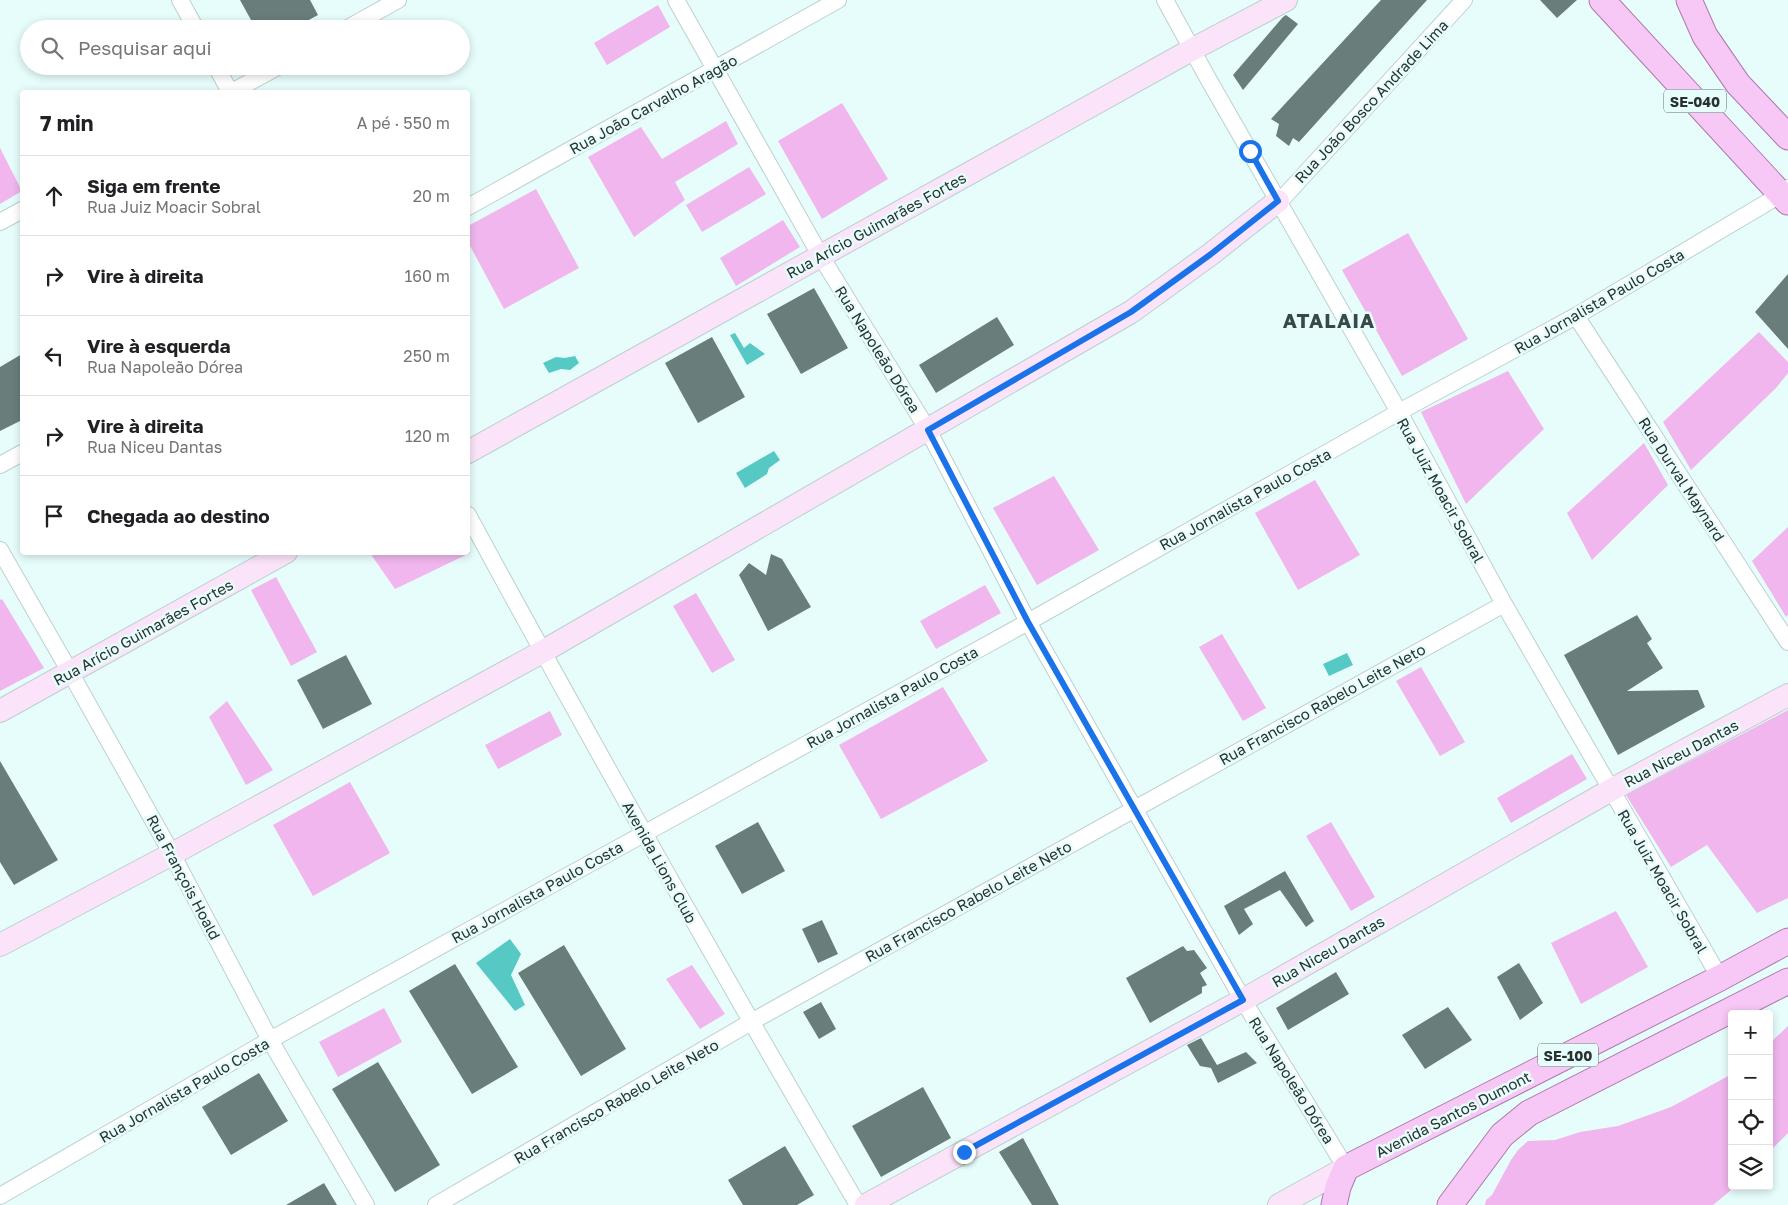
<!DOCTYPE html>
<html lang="pt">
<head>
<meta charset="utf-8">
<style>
  :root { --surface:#fff; --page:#f6f6f6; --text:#202124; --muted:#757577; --line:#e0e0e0 }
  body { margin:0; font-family:"Golos Text",sans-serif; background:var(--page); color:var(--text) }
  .controls { position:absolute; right:15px; bottom:15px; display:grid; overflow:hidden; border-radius:5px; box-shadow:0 2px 8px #0003 }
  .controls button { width:45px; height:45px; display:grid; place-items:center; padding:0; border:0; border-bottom:1px solid var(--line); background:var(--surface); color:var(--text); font:25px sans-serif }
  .stop { position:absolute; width:15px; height:15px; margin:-11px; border:4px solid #1a73e8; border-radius:50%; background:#fff }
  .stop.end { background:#1a73e8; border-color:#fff; box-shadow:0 1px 5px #0008 }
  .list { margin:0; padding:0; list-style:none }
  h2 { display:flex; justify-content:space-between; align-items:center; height:65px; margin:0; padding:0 20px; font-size:21px }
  h2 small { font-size:16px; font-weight:400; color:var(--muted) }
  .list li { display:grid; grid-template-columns:32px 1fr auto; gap:15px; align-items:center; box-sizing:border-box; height:80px; padding:0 20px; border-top:1px solid var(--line) }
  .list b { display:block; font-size:19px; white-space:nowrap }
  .list p { margin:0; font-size:16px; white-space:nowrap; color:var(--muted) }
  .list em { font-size:16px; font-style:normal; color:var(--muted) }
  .icon { flex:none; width:28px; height:28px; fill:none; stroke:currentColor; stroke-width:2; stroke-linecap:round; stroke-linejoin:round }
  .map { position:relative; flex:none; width:1788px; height:1205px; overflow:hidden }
  .search { position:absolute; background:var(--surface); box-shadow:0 2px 8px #0003; left:20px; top:20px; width:450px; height:55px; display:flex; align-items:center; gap:12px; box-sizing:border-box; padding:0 18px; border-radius:28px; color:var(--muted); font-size:19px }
  .panel { position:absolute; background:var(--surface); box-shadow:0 2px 8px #0003; left:20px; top:90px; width:450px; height:465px; border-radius:5px }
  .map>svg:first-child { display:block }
  .green { fill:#f0b6ed }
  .water { fill:#56c9c4 }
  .building { fill:#697d7b }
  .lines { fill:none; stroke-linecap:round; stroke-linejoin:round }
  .street-casing { stroke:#bbd1cf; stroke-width:18 }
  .secondary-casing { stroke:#bbd1cf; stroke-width:24 }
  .primary-casing { stroke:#ab7aac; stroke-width:27 }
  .street { stroke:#fff; stroke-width:16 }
  .secondary { stroke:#fbe3fa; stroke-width:22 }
  .primary { stroke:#f7c7f5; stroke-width:25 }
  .route { stroke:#1a73e8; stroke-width:6 }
  .labels { text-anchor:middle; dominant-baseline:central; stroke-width:5; stroke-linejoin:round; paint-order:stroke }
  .shield { fill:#e7fdfc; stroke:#626f6e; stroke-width:1 }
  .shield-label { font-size:14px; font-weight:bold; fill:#293231 }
  .street-label { font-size:15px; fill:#293231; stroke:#e7fdfc }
  .district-label { font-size:20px; font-weight:bold; letter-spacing:1px; fill:#374a48; stroke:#e7fdfc }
</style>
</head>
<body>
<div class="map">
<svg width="1788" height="1205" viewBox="0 0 1788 1205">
  <rect width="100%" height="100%" fill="#e7fdfc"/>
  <!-- green -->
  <path class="green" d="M658,5L670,27L607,65L594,43Z
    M842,103L888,179L822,219L778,141Z
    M726,121L738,144L675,182L685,200L634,237L588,157L641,127L662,159Z
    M0,148L22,191L0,204Z
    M749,167L766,194L702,232L686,205Z
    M536,189L579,268L504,309L468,242V226Z
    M783,220L800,247L736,286L720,258Z
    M1408,233L1468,339L1402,376L1342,270Z
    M1759,332L1788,362V373L1776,388L1691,470L1663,422Z
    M1508,371L1544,429L1466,504L1421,412Z
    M1644,443L1668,485L1592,560L1567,513Z
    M1054,476L1099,550L1037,585L993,508Z
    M1315,480L1360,555L1298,590L1255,513Z
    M1788,527V615L1786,617L1752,561Z
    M468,548L470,553L395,589L370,553L468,552Z
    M276,577L317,652L291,666L251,590Z
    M985,585L1001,613L936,649L920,621Z
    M696,593L735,660L712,673L673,606Z
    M2,599L44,668L0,691V600Z
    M1222,634L1266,708L1243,721L1199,647Z
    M1421,667L1465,742L1440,756L1396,681Z
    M943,687L988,761L881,819L839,745Z
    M227,701L273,770L246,785L209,717Z
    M1788,710V898L1757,913L1707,845L1671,867L1626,795Z
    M550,711L562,735L498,769L485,745Z
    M1572,754L1587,779L1511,823L1497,798Z
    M350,782L390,853L313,896L273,825Z
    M1331,822L1375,897L1351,911L1306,836Z
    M1616,911L1648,967L1581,1004L1551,943Z
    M692,965L725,1014L700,1029L666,979Z
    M384,1008L402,1042L338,1077L319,1042Z
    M1788,1026V1133L1769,1152V1044Z
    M1732,1074V1186H1736L1713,1205H1485L1486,1200L1492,1195L1511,1160L1518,1150L1528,1141L1555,1140L1580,1132L1618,1126L1671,1107Z"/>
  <!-- water -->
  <path class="water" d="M735,333L744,348L750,343L765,354L747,365L730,335Z
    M575,356L579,363L570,370L561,369L549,373L543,363L556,357L565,358Z
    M774,451L780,460L769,468L767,474L745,488L736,473Z
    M1347,653L1353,665L1329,676L1323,664Z
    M510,939L521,954L511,975L525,1005L515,1011L476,963Z"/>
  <!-- building -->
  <path class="building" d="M240,0H310L318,15L292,29H256Z
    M1381,0H1427L1299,142L1293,138L1289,146L1276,136L1279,124L1271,119Z
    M1540,0H1577L1557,18Z
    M1286,15L1298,24L1243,90L1233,75L1283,17Z
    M1788,274V349L1755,312Z
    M814,288L848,348L801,374L767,314Z
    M997,317L1014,345L936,393L919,365Z
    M712,337L745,397L698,423L665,363Z
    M22,354V420L0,431V367Z
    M771,554L782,559L811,607L768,631L739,575L749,563L766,575Z
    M1637,615L1652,639L1647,643L1663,668L1627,691L1698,690L1705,707L1618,755L1564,655Z
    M346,655L372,704L323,729L297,680Z
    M0,761L58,860L14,885L0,862Z
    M758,822L785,871L742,894L715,846Z
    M1285,871L1314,921L1306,927L1280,890L1244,909L1253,924L1239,935L1224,906Z
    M822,920L838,954L818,963L802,929Z
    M564,945L626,1049L581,1076L518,973Z
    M1183,946L1187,951L1194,950L1207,968L1200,973L1207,985L1202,987V993L1150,1023L1126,978Z
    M1519,963L1543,1003L1520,1020L1497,977Z
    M455,964L518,1067L472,1094L409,991Z
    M1336,972L1349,994L1288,1030L1276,1008Z
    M821,1002L836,1029L819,1039L803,1012Z
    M1448,1007L1472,1040L1425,1069L1402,1035Z
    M1201,1038L1217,1065L1246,1052L1257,1063L1218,1083L1211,1068L1200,1066L1187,1045Z
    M378,1062L440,1165L395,1192L332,1089Z
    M259,1073L288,1121L231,1155L202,1107Z
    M923,1087L951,1138L881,1177L852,1126Z
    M1023,1138L1059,1205H1032L999,1152Z
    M785,1146L814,1195L797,1205H743L728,1180Z
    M324,1183L337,1205H286Z"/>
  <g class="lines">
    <defs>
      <path id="street" d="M180,0L196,29
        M676,0L820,255L928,430L1028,622L1243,1000L1346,1168
        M1165,0L1206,75L1399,412L1504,604L1720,978
        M346,29L398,0
        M216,66L230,92
        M232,92L279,66
        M1278,201L1282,199L1464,0
        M468,207L838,0
        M0,222L22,210
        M1576,316L1788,642
        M0,465L22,453
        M468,515C594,747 724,977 858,1205
        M0,550L70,672L172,854L270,1040L366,1205
        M0,1196L270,1040L1028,622L1399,412L1576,316L1768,202L1782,194L1788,188
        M436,1205L751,1022L1504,604"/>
      <path id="secondary" d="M468,452L1193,49L1286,0
        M0,711L286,552
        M0,945L172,854L542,652L1131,312L1211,254L1278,201
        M866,1205L1243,1000L1611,790L1788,695
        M1279,1205L1346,1168"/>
      <path id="primary" d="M1602,0L1788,202
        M1689,0L1705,36L1738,84L1788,137
        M1334,1205L1338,1187L1346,1168L1720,978L1788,941
        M1450,1205L1502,1135L1529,1113L1788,981"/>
    </defs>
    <!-- street casing -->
    <use href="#street" class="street-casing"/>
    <!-- secondary casing -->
    <use href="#secondary" class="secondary-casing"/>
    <!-- primary casing -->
    <use href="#primary" class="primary-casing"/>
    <!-- street -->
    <use href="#street" class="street"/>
    <!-- secondary -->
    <use href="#secondary" class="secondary"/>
    <!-- primary -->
    <use href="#primary" class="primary"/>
  </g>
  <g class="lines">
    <!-- route -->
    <path class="route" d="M964,1152L1243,1000L1028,622L928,430L1131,312L1211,254L1278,201L1250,151"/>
  </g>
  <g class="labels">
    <!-- shield labels -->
    <g class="shield">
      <rect x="1664" y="89.5" width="62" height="23" rx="4"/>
      <rect x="1538" y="1043.5" width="60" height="23" rx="4"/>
    </g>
    <g class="shield-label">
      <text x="1695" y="101">SE-040</text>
      <text x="1568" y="1055">SE-100</text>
    </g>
    <!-- street labels -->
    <g class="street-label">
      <text transform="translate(1371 101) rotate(-47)">Rua João Bosco Andrade Lima</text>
      <text transform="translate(653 104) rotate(-29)">Rua João Carvalho Aragão</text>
      <text transform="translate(876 225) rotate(-29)">Rua Arício Guimarães Fortes</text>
      <text transform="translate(1599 301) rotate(-30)">Rua Jornalista Paulo Costa</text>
      <text transform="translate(878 349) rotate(58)">Rua Napoleão Dórea</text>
      <text transform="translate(1682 479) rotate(57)">Rua Durval Maynard</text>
      <text transform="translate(1441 490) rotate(61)">Rua Juiz Moacir Sobral</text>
      <text transform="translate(1245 499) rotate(-29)">Rua Jornalista Paulo Costa</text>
      <text transform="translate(143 632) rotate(-29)">Rua Arício Guimarães Fortes</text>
      <text transform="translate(892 697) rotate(-29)">Rua Jornalista Paulo Costa</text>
      <text transform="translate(1322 704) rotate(-29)">Rua Francisco Rabelo Leite Neto</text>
      <text transform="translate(1681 753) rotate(-28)">Rua Niceu Dantas</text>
      <text transform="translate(660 862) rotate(61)">Avenida Lions Club</text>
      <text transform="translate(184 877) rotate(62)">Rua François Hoald</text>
      <text transform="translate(1663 881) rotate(60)">Rua Juiz Moacir Sobral</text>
      <text transform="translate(537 892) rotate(-29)">Rua Jornalista Paulo Costa</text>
      <text transform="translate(968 901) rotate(-29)">Rua Francisco Rabelo Leite Neto</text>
      <text transform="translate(1328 951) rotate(-30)">Rua Niceu Dantas</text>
      <text transform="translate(1292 1080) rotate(58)">Rua Napoleão Dórea</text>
      <text transform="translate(184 1090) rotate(-30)">Rua Jornalista Paulo Costa</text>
      <text transform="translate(616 1101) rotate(-30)">Rua Francisco Rabelo Leite Neto</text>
      <text transform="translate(1453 1114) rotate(-27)">Avenida Santos Dumont</text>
    </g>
    <!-- district labels -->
    <g class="district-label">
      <text x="1329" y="320">ATALAIA</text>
    </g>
  </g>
</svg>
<div class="controls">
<button>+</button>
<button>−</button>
<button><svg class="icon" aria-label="locate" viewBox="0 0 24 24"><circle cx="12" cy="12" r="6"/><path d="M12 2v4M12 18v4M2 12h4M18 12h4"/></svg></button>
<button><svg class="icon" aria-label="layers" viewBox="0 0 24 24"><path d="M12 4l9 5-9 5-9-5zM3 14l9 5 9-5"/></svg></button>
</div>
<div class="stop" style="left:1250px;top:151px"></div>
<div class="stop end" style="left:964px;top:1152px"></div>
<div class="search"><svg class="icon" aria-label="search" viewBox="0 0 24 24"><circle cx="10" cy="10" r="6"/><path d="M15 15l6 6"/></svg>Pesquisar aqui</div>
<section class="panel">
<h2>7 min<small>A pé · 550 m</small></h2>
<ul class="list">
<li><svg class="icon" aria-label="ahead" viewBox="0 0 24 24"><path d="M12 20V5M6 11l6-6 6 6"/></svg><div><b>Siga em frente</b><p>Rua Juiz Moacir Sobral</p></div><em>20 m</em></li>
<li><svg class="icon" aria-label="right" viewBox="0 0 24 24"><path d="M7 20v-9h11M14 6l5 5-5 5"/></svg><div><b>Vire à direita</b></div><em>160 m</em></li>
<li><svg class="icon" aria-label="left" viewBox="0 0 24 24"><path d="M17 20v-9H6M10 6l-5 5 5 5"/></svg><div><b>Vire à esquerda</b><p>Rua Napoleão Dórea</p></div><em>250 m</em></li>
<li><svg class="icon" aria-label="right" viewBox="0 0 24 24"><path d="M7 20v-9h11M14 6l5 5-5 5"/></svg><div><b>Vire à direita</b><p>Rua Niceu Dantas</p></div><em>120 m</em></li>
<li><svg class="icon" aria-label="arrive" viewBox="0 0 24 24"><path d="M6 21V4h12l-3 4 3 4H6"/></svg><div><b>Chegada ao destino</b></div></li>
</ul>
</section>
</div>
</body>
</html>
